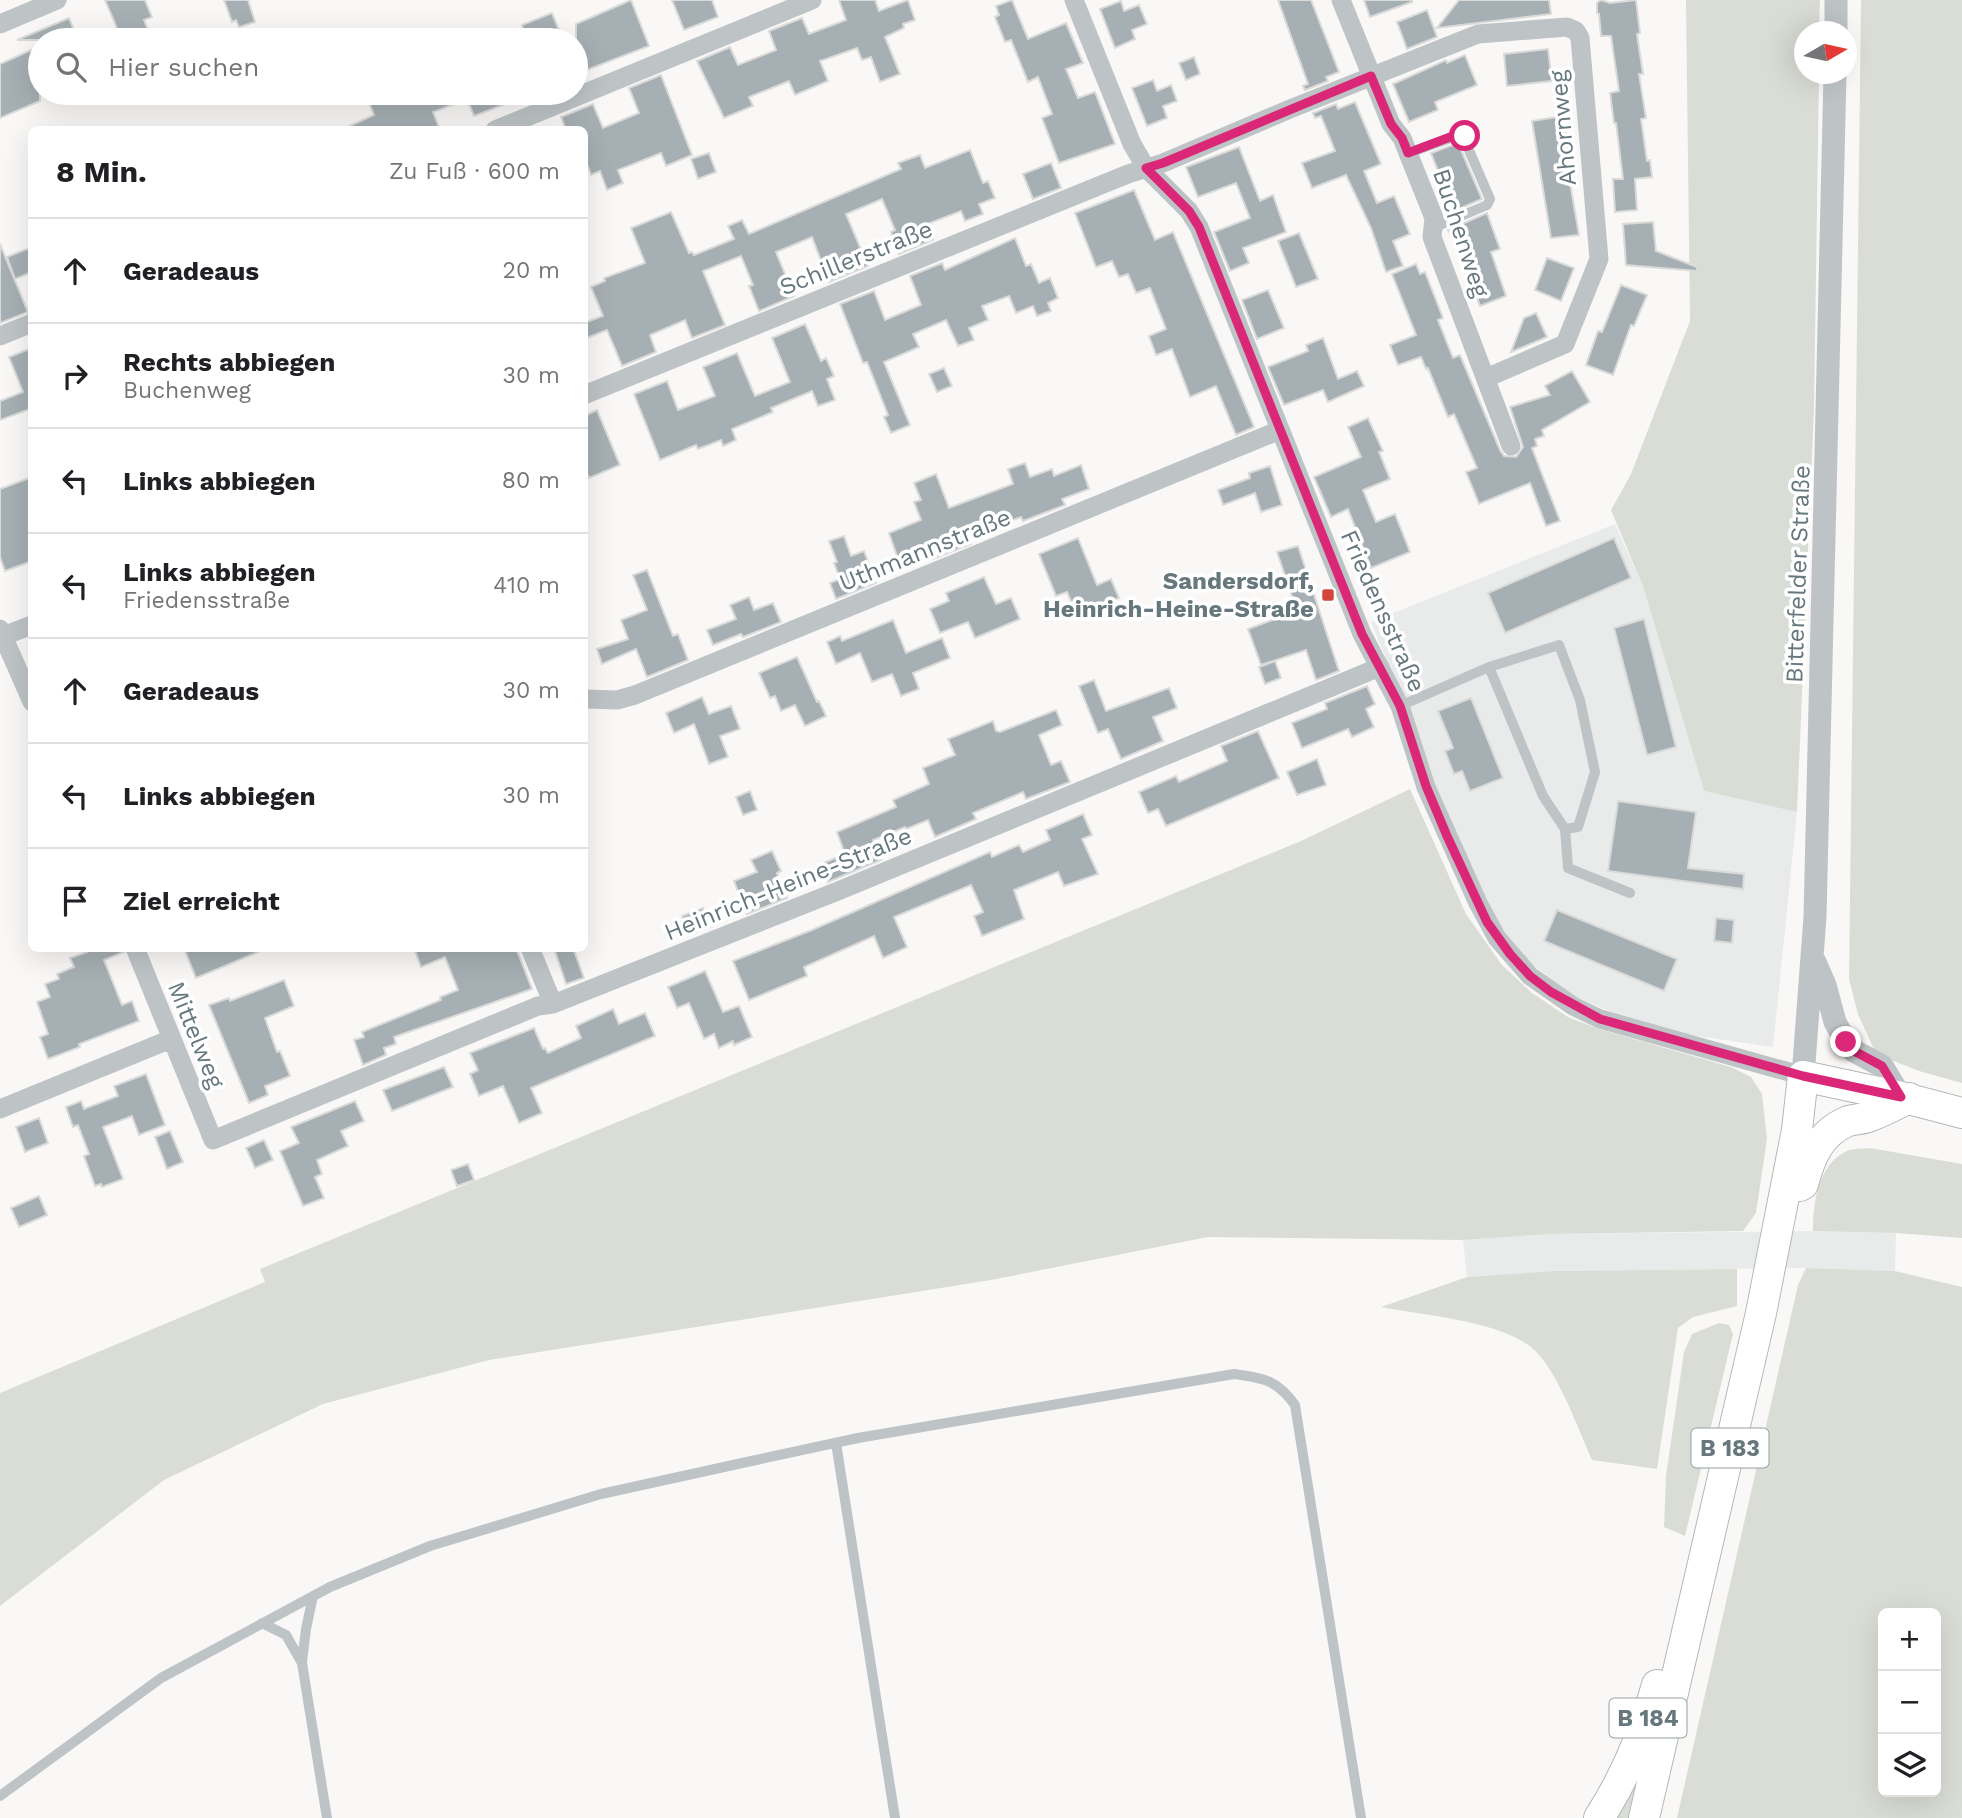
<!DOCTYPE html>
<html lang="de">
<head>
<meta charset="utf-8">
<style>
  :root { --surface:#fff; --page:#f2f2f2; --text:#202124; --muted:#757577; --line:#e0e0e0 }
  body { margin:0; font-family:"Work Sans",sans-serif; background:var(--page); color:var(--text) }
  .controls { position:absolute; right:21px; bottom:21px; display:grid; overflow:hidden; border-radius:10px; box-shadow:0 7px 28px #0002 }
  .controls button { width:63px; height:63px; display:grid; place-items:center; padding:0; border:0; border-bottom:2px solid var(--line); background:var(--surface); color:var(--text); font:35px sans-serif }
  .compass { position:absolute; left:1794px; top:21px; width:63px; height:63px; border-radius:50%; background:var(--surface); box-shadow:0 7px 28px #0002; rotate:81deg }
  .stop { position:absolute; width:21px; height:21px; margin:-16px; border:5px solid #db2777; border-radius:50%; background:#fff }
  .stop.end { background:#db2777; border-color:#fff; box-shadow:0 2px 7px #0008 }
  .list { margin:0; padding:0; list-style:none }
  h2 { display:flex; justify-content:space-between; align-items:center; height:91px; margin:0; padding:0 28px; font-size:30px }
  h2 small { font-size:23px; font-weight:400; color:var(--muted) }
  .list li { display:grid; grid-template-columns:46px 1fr auto; gap:21px; align-items:center; box-sizing:border-box; height:105px; padding:0 28px; border-top:2px solid var(--line) }
  .list b { display:block; font-size:26px; white-space:nowrap }
  .list p { margin:0; font-size:23px; white-space:nowrap; color:var(--muted) }
  .list em { font-size:23px; font-style:normal; color:var(--muted) }
  .icon { flex:none; width:38px; height:38px; fill:none; stroke:currentColor; stroke-width:2; stroke-linecap:round; stroke-linejoin:round }
  .map { position:relative; flex:none; width:1962px; height:1818px; overflow:hidden }
  .search { position:absolute; background:var(--surface); box-shadow:0 7px 28px #0002; left:28px; top:28px; width:560px; height:77px; display:flex; align-items:center; gap:18px; box-sizing:border-box; padding:0 24px; border-radius:38px; color:var(--muted); font-size:26px }
  .panel { position:absolute; background:var(--surface); box-shadow:0 7px 28px #0002; left:28px; top:126px; width:560px; height:826px; border-radius:10px }
  .map>svg:first-child { display:block }
  .built { fill:#e9eaea }
  .green { fill:#daddd6; fill-rule:evenodd }
  .building { fill:#a6afb3; stroke:#dadad9; stroke-width:2 }
  .lines { fill:none; stroke-linecap:round; stroke-linejoin:round }
  .primary-casing { stroke:#b2b8ba; stroke-width:32 }
  .service { stroke:#bec4c6; stroke-width:10 }
  .minor { stroke:#bec4c6; stroke-width:19 }
  .tertiary { stroke:#bec4c6; stroke-width:23 }
  .primary { stroke:#fff; stroke-width:30 }
  .route { stroke:#db2777; stroke-width:9 }
  .poi-dot { fill:#d2463e; stroke:#fff; stroke-width:2.5 }
  .labels { text-anchor:middle; dominant-baseline:central; stroke-width:7; stroke-linejoin:round; paint-order:stroke }
  .shield { fill:#fff; stroke:#94a0a5; stroke-width:2 }
  .shield-label { font-size:23px; font-weight:bold; fill:#66787e }
  .street-label { font-size:24px; fill:#66787e; stroke:#fff }
  .poi-label { font-size:24px; font-weight:bold; fill:#66787e; stroke:#fff; text-anchor:end }
</style>
</head>
<body>
<div class="map">
<svg width="1962" height="1818" viewBox="0 0 1962 1818">
  <rect width="100%" height="100%" fill="#f9f8f7"/>
  <!-- built -->
  <path class="built" d="M1615,524L1644,589L1704,791L1797,812L1773,1047L1683,1034L1613,1013L1569,994L1532,964L1508,939L1489,905L1439,801L1409,702L1388,663L1371,622Z
    M1813,1231L1896,1233L1895,1271L1806,1268L1553,1271L1467,1277L1463,1240L1550,1234Z"/>
  <!-- green -->
  <path class="green" d="M1686,0H1820L1819,31L1804,32V74H1819L1814,409L1797,812L1704,791L1644,589L1611,510L1631,474L1690,321Z
    M1861,0H1962V1083L1919,1071L1876,1054L1858,1014L1849,979Z
    M1410,789L1466,914L1502,965L1532,993L1568,1017L1599,1029L1731,1067L1751,1077L1762,1094L1767,1139L1756,1213L1743,1231L1550,1234L1463,1240L1208,1237L991,1280L489,1360L323,1404L164,1480L0,1606V1393L265,1282L260,1269L1301,841Z
    M1870,1148L1962,1164V1238L1896,1233L1813,1231C1813,1203 1818,1164 1847,1151C1853,1148 1863,1149 1870,1148Z
    M1806,1268L1895,1271L1962,1287V1818H1677L1798,1285ZM1883,1613H1936V1792H1883Z
    M1737,1269V1306L1693,1317L1678,1328L1657,1469L1592,1460C1578,1429 1557,1368 1531,1347C1498,1321 1423,1315 1381,1307L1467,1277L1553,1271Z
    M1719,1323L1729,1325L1733,1334L1685,1536L1664,1527L1666,1476L1684,1352L1692,1334Z
    M1646,1768L1631,1818H1605Z"/>
  <!-- building -->
  <path class="building" d="M105,0H145L152,17L144,20L152,40H122Z
    M224,0H248L255,22L239,27L236,20L232,22Z
    M631,0L649,46L576,74V24Z
    M672,0H712L718,17L684,30Z
    M839,0H875L879,11L908,0L915,20L903,24L904,28L885,37L900,74L880,82L871,57L862,60L857,48L820,61L828,81L795,95L789,81L749,97L753,106L724,118L697,61L730,47L738,65L776,50L769,31L802,18L809,34L846,20Z
    M1012,0L1028,39L1066,23L1083,63L1066,69L1078,98L1095,92L1115,144L1059,163L1042,118L1052,114L1038,77L1028,82L1011,40L1005,42L995,17L999,15L996,6Z
    M1278,0H1311L1339,72L1326,77L1328,81L1305,90L1303,86L1308,84Z
    M1364,0H1412V2L1370,17Z
    M1459,0H1549L1551,14L1437,28Z
    M1601,0L1610,3L1636,0L1640,33L1637,34L1643,74H1639L1646,118L1641,119L1647,161L1650,160L1652,177L1635,179L1637,210L1615,212L1613,179H1623L1616,123H1614L1610,93L1619,91L1611,36H1601L1599,14L1597,13V3Z
    M1121,1L1124,11L1139,5L1147,24L1132,30L1135,39L1115,48L1100,9Z
    M1427,10L1437,37L1407,49L1397,22Z
    M552,13L563,40H497L523,29L522,25Z
    M69,18L78,40H17Z
    M1548,49L1552,81L1507,86L1504,54Z
    M31,50L40,73V101L0,118V64Z
    M1465,55L1477,85L1435,102L1438,110L1409,122L1393,84L1446,60L1447,63Z
    M1194,57L1200,74L1186,80L1179,63Z
    M661,75L692,155L666,166L661,153L618,170L623,183L607,190L600,171L591,175L588,167L584,169V130H566L561,117L593,104L603,128L639,113L629,88Z
    M1153,80L1157,91L1171,85L1177,101L1163,106L1167,118L1147,126L1132,88Z
    M389,93H531V94L474,116L467,99L433,112L440,130H341L374,115L368,100Z
    M1355,102L1381,164L1364,171L1377,203L1394,196L1410,234L1393,241L1403,266L1386,272L1371,228L1346,175L1312,188L1302,163L1335,151L1321,116L1315,118L1313,113L1336,104L1338,109Z
    M1563,116L1568,148H1564L1579,235L1551,238L1532,121Z
    M1458,143L1482,199L1454,211L1431,153Z
    M1239,147L1260,201L1273,195L1286,232L1243,248L1249,263L1230,271L1214,232L1250,218L1236,183L1198,197L1186,167Z
    M970,150L983,183L988,181L995,198L979,204L983,214L965,221L961,211L927,224L933,240L899,254L891,232L895,230L882,199L846,214L868,266L829,282L812,237L776,252L794,296L759,311L749,286L753,285L741,256L703,271L725,325L692,338L685,320L650,335L656,352L622,366L607,330L584,339V323L603,316L591,287L605,281L604,278L645,263L631,228L671,212L689,253L692,252L694,255L734,239L728,226L742,220L749,234L901,169L898,163L920,155L925,168Z
    M709,153L716,172L698,179L691,159Z
    M1051,163L1061,188L1033,199L1023,174Z
    M1134,190L1155,240L1173,232L1254,427L1236,435L1216,386L1190,397L1172,349L1156,355L1149,336L1166,329L1150,288L1136,293L1128,274L1119,277L1112,261L1096,267L1075,213Z
    M1487,213L1500,249L1491,252L1506,296L1480,306L1465,262L1448,230Z
    M1653,222L1656,251L1697,267V271L1626,265L1623,224Z
    M1299,233L1318,279L1296,287L1278,241Z
    M1015,238L1026,266L1031,264L1039,283L1050,278L1058,298L1048,303L1051,311L1037,316L1033,306L1016,313L1009,296L982,306L988,320L969,328L974,340L958,346L946,320L913,334L919,347L884,362L910,425L891,433L884,417L888,415L867,362L863,363L840,304L874,291L885,320L921,305L910,276L942,263L945,270Z
    M0,244L28,312L0,323Z
    M32,247V272L15,279L7,257Z
    M1547,258L1574,268L1561,301L1535,290Z
    M1416,264L1420,274L1425,272L1443,318L1438,320L1453,358L1460,355L1500,450L1504,456L1516,457L1523,447L1510,407L1550,395L1545,386L1572,371L1590,402L1542,430L1544,436L1535,439L1537,446L1532,448L1560,521L1546,526L1530,483L1479,504L1466,472L1477,468L1454,414L1448,417L1428,368L1426,369L1421,357L1398,365L1390,345L1416,335L1392,274Z
    M1621,285L1647,295L1634,326L1631,325L1613,375L1586,365L1598,331L1602,332Z
    M1268,290L1284,328L1257,339L1242,300Z
    M1536,313L1547,337L1511,352L1524,318Z
    M805,324L821,361L826,358L834,376L827,379L835,400L818,406L812,391L771,408L773,412L732,429L736,440L723,446L721,440L698,449L696,445L660,460L634,394L667,381L678,410L715,396L703,367L737,353L755,396L790,382L772,338Z
    M1323,338L1338,379L1357,371L1364,386L1328,402L1323,390L1284,405L1268,367L1308,351L1306,345Z
    M32,348L31,411L30,409L0,420V401L23,392L9,357Z
    M944,368L952,386L937,392L929,374Z
    M597,410L620,465L589,478L584,467V416Z
    M1368,418L1383,451L1379,452L1390,479L1363,490L1376,522L1395,514L1410,552L1371,568L1348,509L1331,517L1314,477L1361,457L1348,427Z
    M1025,463L1030,477L1052,469L1054,476L1081,465L1089,489L1062,499L1065,505L1023,521L1021,517L997,526L992,516L964,527L971,544L933,559L928,548L898,559L889,533L921,520L914,502L921,500L914,483L936,474L949,508L1013,484L1008,469Z
    M1270,466L1282,505L1261,512L1255,493L1223,505L1218,490L1250,478L1249,473Z
    M32,477V561L5,571L0,557V489Z
    M844,536L851,556L864,551L876,583L836,599L830,583L840,579L834,563L837,562L829,541Z
    M1078,538L1097,585L1111,579L1119,598L1077,615L1067,592L1056,596L1039,554Z
    M1614,538L1631,578L1505,633L1488,593Z
    M1298,546L1339,671L1316,680L1306,650L1261,665L1248,629L1297,611L1277,552Z
    M647,570L673,636L678,634L688,660L647,677L636,649L602,664L597,649L628,639L621,620L647,610L633,575Z
    M984,577L996,604L1011,598L1020,619L975,638L968,622L940,633L930,609L949,601L946,593Z
    M749,597L754,610L773,603L781,622L743,637L741,634L713,645L707,630L736,619L730,605Z
    M1644,619L1676,747L1647,755L1614,628Z
    M893,620L906,653L942,638L950,658L913,673L919,689L901,696L892,674L872,682L860,653L836,664L827,642L840,636L842,641Z
    M797,657L817,702L819,701L826,716L805,726L795,705L781,711L775,696L770,698L759,673Z
    M1275,661L1281,678L1265,684L1259,667Z
    M1094,680L1106,711L1169,688L1177,708L1153,717L1163,741L1121,759L1108,729L1098,733L1079,686Z
    M1367,686L1375,704L1366,709L1374,727L1352,737L1348,729L1302,748L1292,723L1327,709L1325,703Z
    M702,697L709,714L731,706L740,729L720,736L728,757L709,764L694,724L674,733L666,713Z
    M1471,698L1503,778L1470,791L1462,771L1454,774L1445,751L1453,748L1438,711Z
    M1056,710L1062,725L1039,735L1051,765L1061,761L1070,782L1026,799L1023,792L973,813L976,819L935,837L928,820L906,829L905,827L873,840L881,860L828,882L821,864L845,854L837,832L896,807L893,800L929,784L923,768L955,755L948,739L993,721L996,731L1000,732Z
    M1258,731L1279,778L1166,826L1158,809L1148,813L1139,792L1176,776L1179,782L1227,761L1221,746Z
    M1317,759L1326,785L1297,795L1287,772Z
    M750,791L757,810L743,815L736,797Z
    M1618,801L1696,812L1688,868L1744,874L1743,889L1608,871Z
    M1083,814L1092,835L1082,839L1098,874L1064,886L1058,872L1014,890L1024,919L982,936L974,916L983,912L971,885L894,917L907,947L883,958L874,936L804,967L807,976L749,1000L733,961L812,930L990,852L992,857L1019,845L1023,852L1050,840L1046,830Z
    M772,851L781,871L777,873L787,898L747,914L734,881L757,872L751,860Z
    M703,908L710,927L688,935L682,916Z
    M1557,910L1677,959L1664,991L1544,941Z
    M1716,918L1734,920L1732,943L1714,941Z
    M86,948H123L124,952L104,960L122,1005L132,1001L139,1021L79,1044L80,1047L48,1059L40,1037L48,1034L37,1002L50,997L45,984L59,979L57,974L74,967L70,958L87,952Z
    M184,948H263V950L196,978Z
    M414,948H516L532,989L394,1037L396,1044L384,1048L386,1055L363,1065L354,1040L364,1037L362,1032L441,1000L440,997L458,990L445,957L421,967Z
    M554,948H573L584,978L566,984Z
    M705,971L723,1012L739,1006L752,1037L734,1045L733,1041L719,1048L714,1034L704,1039L689,1003L677,1008L668,987Z
    M284,980L294,1006L265,1018L277,1052L280,1051L290,1076L265,1086L268,1095L249,1103L209,1005L229,998L230,1001Z
    M613,1009L619,1024L645,1013L655,1036L531,1088L542,1113L519,1123L503,1086L479,1096L470,1074L478,1070L470,1053L534,1028L543,1049L545,1048L548,1053L581,1038L576,1026Z
    M444,1067L453,1087L392,1111L383,1090Z
    M146,1074L165,1125L139,1135L132,1116L103,1127L123,1179L102,1187L101,1184L95,1186L84,1156L89,1154L78,1125L73,1127L66,1107L81,1101L84,1109L118,1096L114,1086Z
    M355,1101L364,1121L341,1131L348,1146L317,1160L322,1174L315,1177L324,1198L303,1206L280,1151L299,1143L291,1127Z
    M39,1118L48,1143L25,1152L16,1127Z
    M170,1131L183,1162L167,1169L155,1137Z
    M264,1140L273,1160L255,1168L246,1148Z
    M468,1164L474,1180L457,1186L451,1170Z
    M39,1196L47,1215L19,1227L11,1208Z"/>
  <g class="lines">
    <defs>
      <path id="primary" d="M1800,1186L1803,1184C1810,1158 1819,1134 1846,1122C1853,1119 1860,1120 1868,1117C1882,1112 1895,1105 1909,1098
        M1599,1818C1626,1776 1644,1733 1657,1685
        M1644,1818L1761,1313L1797,1130L1803,1076L1901,1097L1962,1113"/>
    </defs>
    <!-- primary casing -->
    <use href="#primary" class="primary-casing"/>
    <!-- service -->
    <path class="service" d="M1408,153L1462,134L1490,199L1487,205L1433,228
      M1400,706L1489,667L1559,645L1580,700L1595,772L1578,827L1565,829L1543,796L1489,667
      M1565,829L1568,868L1630,893
      M836,1443L895,1818
      M262,1623L286,1635L302,1663L327,1818
      M302,1662L306,1629L313,1596
      M0,1796L161,1678L330,1587L430,1546L601,1494L756,1460L858,1438L1234,1374C1264,1378 1277,1380 1295,1405L1361,1818"/>
    <!-- minor -->
    <path class="minor" d="M1074,0L1132,144L1146,168L1189,211L1199,227L1362,634L1400,706L1426,787L1478,903L1497,938L1530,976L1573,1006L1600,1019L1803,1076
      M1341,0L1391,124L1402,138L1434,218L1432,237L1511,446
      M0,24L57,0
      M495,130L812,0
      M0,336L32,323
      M584,395L1128,174L1163,163L1290,109L1478,34L1567,27L1576,31L1580,38L1599,259L1565,344L1486,378
      M0,629L32,702
      M3,636L32,625
      M584,699L617,700L635,695L1280,430
      M135,948L213,1140L538,1006L553,1004L838,891L1380,667
      M530,948L553,1004
      M0,1109L171,1039"/>
    <!-- tertiary -->
    <path class="tertiary" d="M1836,32V0
      M1815,962L1825,985L1835,1022L1846,1042L1854,1051L1882,1066L1901,1097
      M1803,1076L1815,917L1835,74"/>
    <!-- primary -->
    <use href="#primary" class="primary"/>
  </g>
  <g class="lines">
    <!-- route -->
    <path class="route" d="M1465,136L1458,134L1408,153L1402,138L1391,124L1371,76L1163,163L1146,168L1189,211L1199,227L1362,634L1400,706L1426,786L1447,836L1487,922L1510,954L1530,976L1551,992L1600,1019L1803,1076L1901,1097L1882,1066L1854,1051L1846,1042"/>
  </g>
  <!-- markers -->
  <rect class="poi-dot" x="1321" y="588" width="14" height="14" rx="3.5"/>
  <g class="labels">
    <!-- shield labels -->
    <g class="shield">
      <rect x="1691.5" y="1428.5" width="77" height="39" rx="5"/>
      <rect x="1609.5" y="1698.5" width="77" height="39" rx="5"/>
    </g>
    <g class="shield-label">
      <text x="1730" y="1448">B 183</text>
      <text x="1648" y="1718">B 184</text>
    </g>
    <!-- street labels -->
    <g class="street-label">
      <text transform="translate(1563 128) rotate(-95)">Ahornweg</text>
      <text transform="translate(1461 233) rotate(72)">Buchenweg</text>
      <text transform="translate(856 258) rotate(-22)">Schillerstraße</text>
      <text transform="translate(925 550) rotate(-22)">Uthmannstraße</text>
      <text transform="translate(1798 574) rotate(-88)">Bitterfelder Straße</text>
      <text transform="translate(1383 611) rotate(66)">Friedensstraße</text>
      <text transform="translate(788 884) rotate(-22)">Heinrich-Heine-Straße</text>
      <text transform="translate(196 1035) rotate(68)">Mittelweg</text>
    </g>
    <!-- poi labels -->
    <g class="poi-label">
      <text x="1314" y="581">Sandersdorf,<tspan x="1314" dy="28">Heinrich-Heine-Straße</tspan></text>
    </g>
  </g>
</svg>
<div class="controls">
<button>+</button>
<button>−</button>
<button><svg class="icon" aria-label="layers" viewBox="0 0 24 24"><path d="M12 4l9 5-9 5-9-5zM3 14l9 5 9-5"/></svg></button>
</div>
<svg class="compass" viewBox="-18 -18 36 36"><path d="M0-13l5 13h-10z" fill="#e53935"/><path d="M0 13l5-13h-10z" fill="#757577"/></svg>
<div class="stop" style="left:1465px;top:136px"></div>
<div class="stop end" style="left:1846px;top:1042px"></div>
<div class="search"><svg class="icon" aria-label="search" viewBox="0 0 24 24"><circle cx="10" cy="10" r="6"/><path d="M15 15l6 6"/></svg>Hier suchen</div>
<section class="panel">
<h2>8 Min.<small>Zu Fuß · 600 m</small></h2>
<ul class="list">
<li><svg class="icon" aria-label="ahead" viewBox="0 0 24 24"><path d="M12 20V5M6 11l6-6 6 6"/></svg><div><b>Geradeaus</b></div><em>20 m</em></li>
<li><svg class="icon" aria-label="right" viewBox="0 0 24 24"><path d="M7 20v-9h11M14 6l5 5-5 5"/></svg><div><b>Rechts abbiegen</b><p>Buchenweg</p></div><em>30 m</em></li>
<li><svg class="icon" aria-label="left" viewBox="0 0 24 24"><path d="M17 20v-9H6M10 6l-5 5 5 5"/></svg><div><b>Links abbiegen</b></div><em>80 m</em></li>
<li><svg class="icon" aria-label="left" viewBox="0 0 24 24"><path d="M17 20v-9H6M10 6l-5 5 5 5"/></svg><div><b>Links abbiegen</b><p>Friedensstraße</p></div><em>410 m</em></li>
<li><svg class="icon" aria-label="ahead" viewBox="0 0 24 24"><path d="M12 20V5M6 11l6-6 6 6"/></svg><div><b>Geradeaus</b></div><em>30 m</em></li>
<li><svg class="icon" aria-label="left" viewBox="0 0 24 24"><path d="M17 20v-9H6M10 6l-5 5 5 5"/></svg><div><b>Links abbiegen</b></div><em>30 m</em></li>
<li><svg class="icon" aria-label="arrive" viewBox="0 0 24 24"><path d="M6 21V4h12l-3 4 3 4H6"/></svg><div><b>Ziel erreicht</b></div></li>
</ul>
</section>
</div>
</body>
</html>
